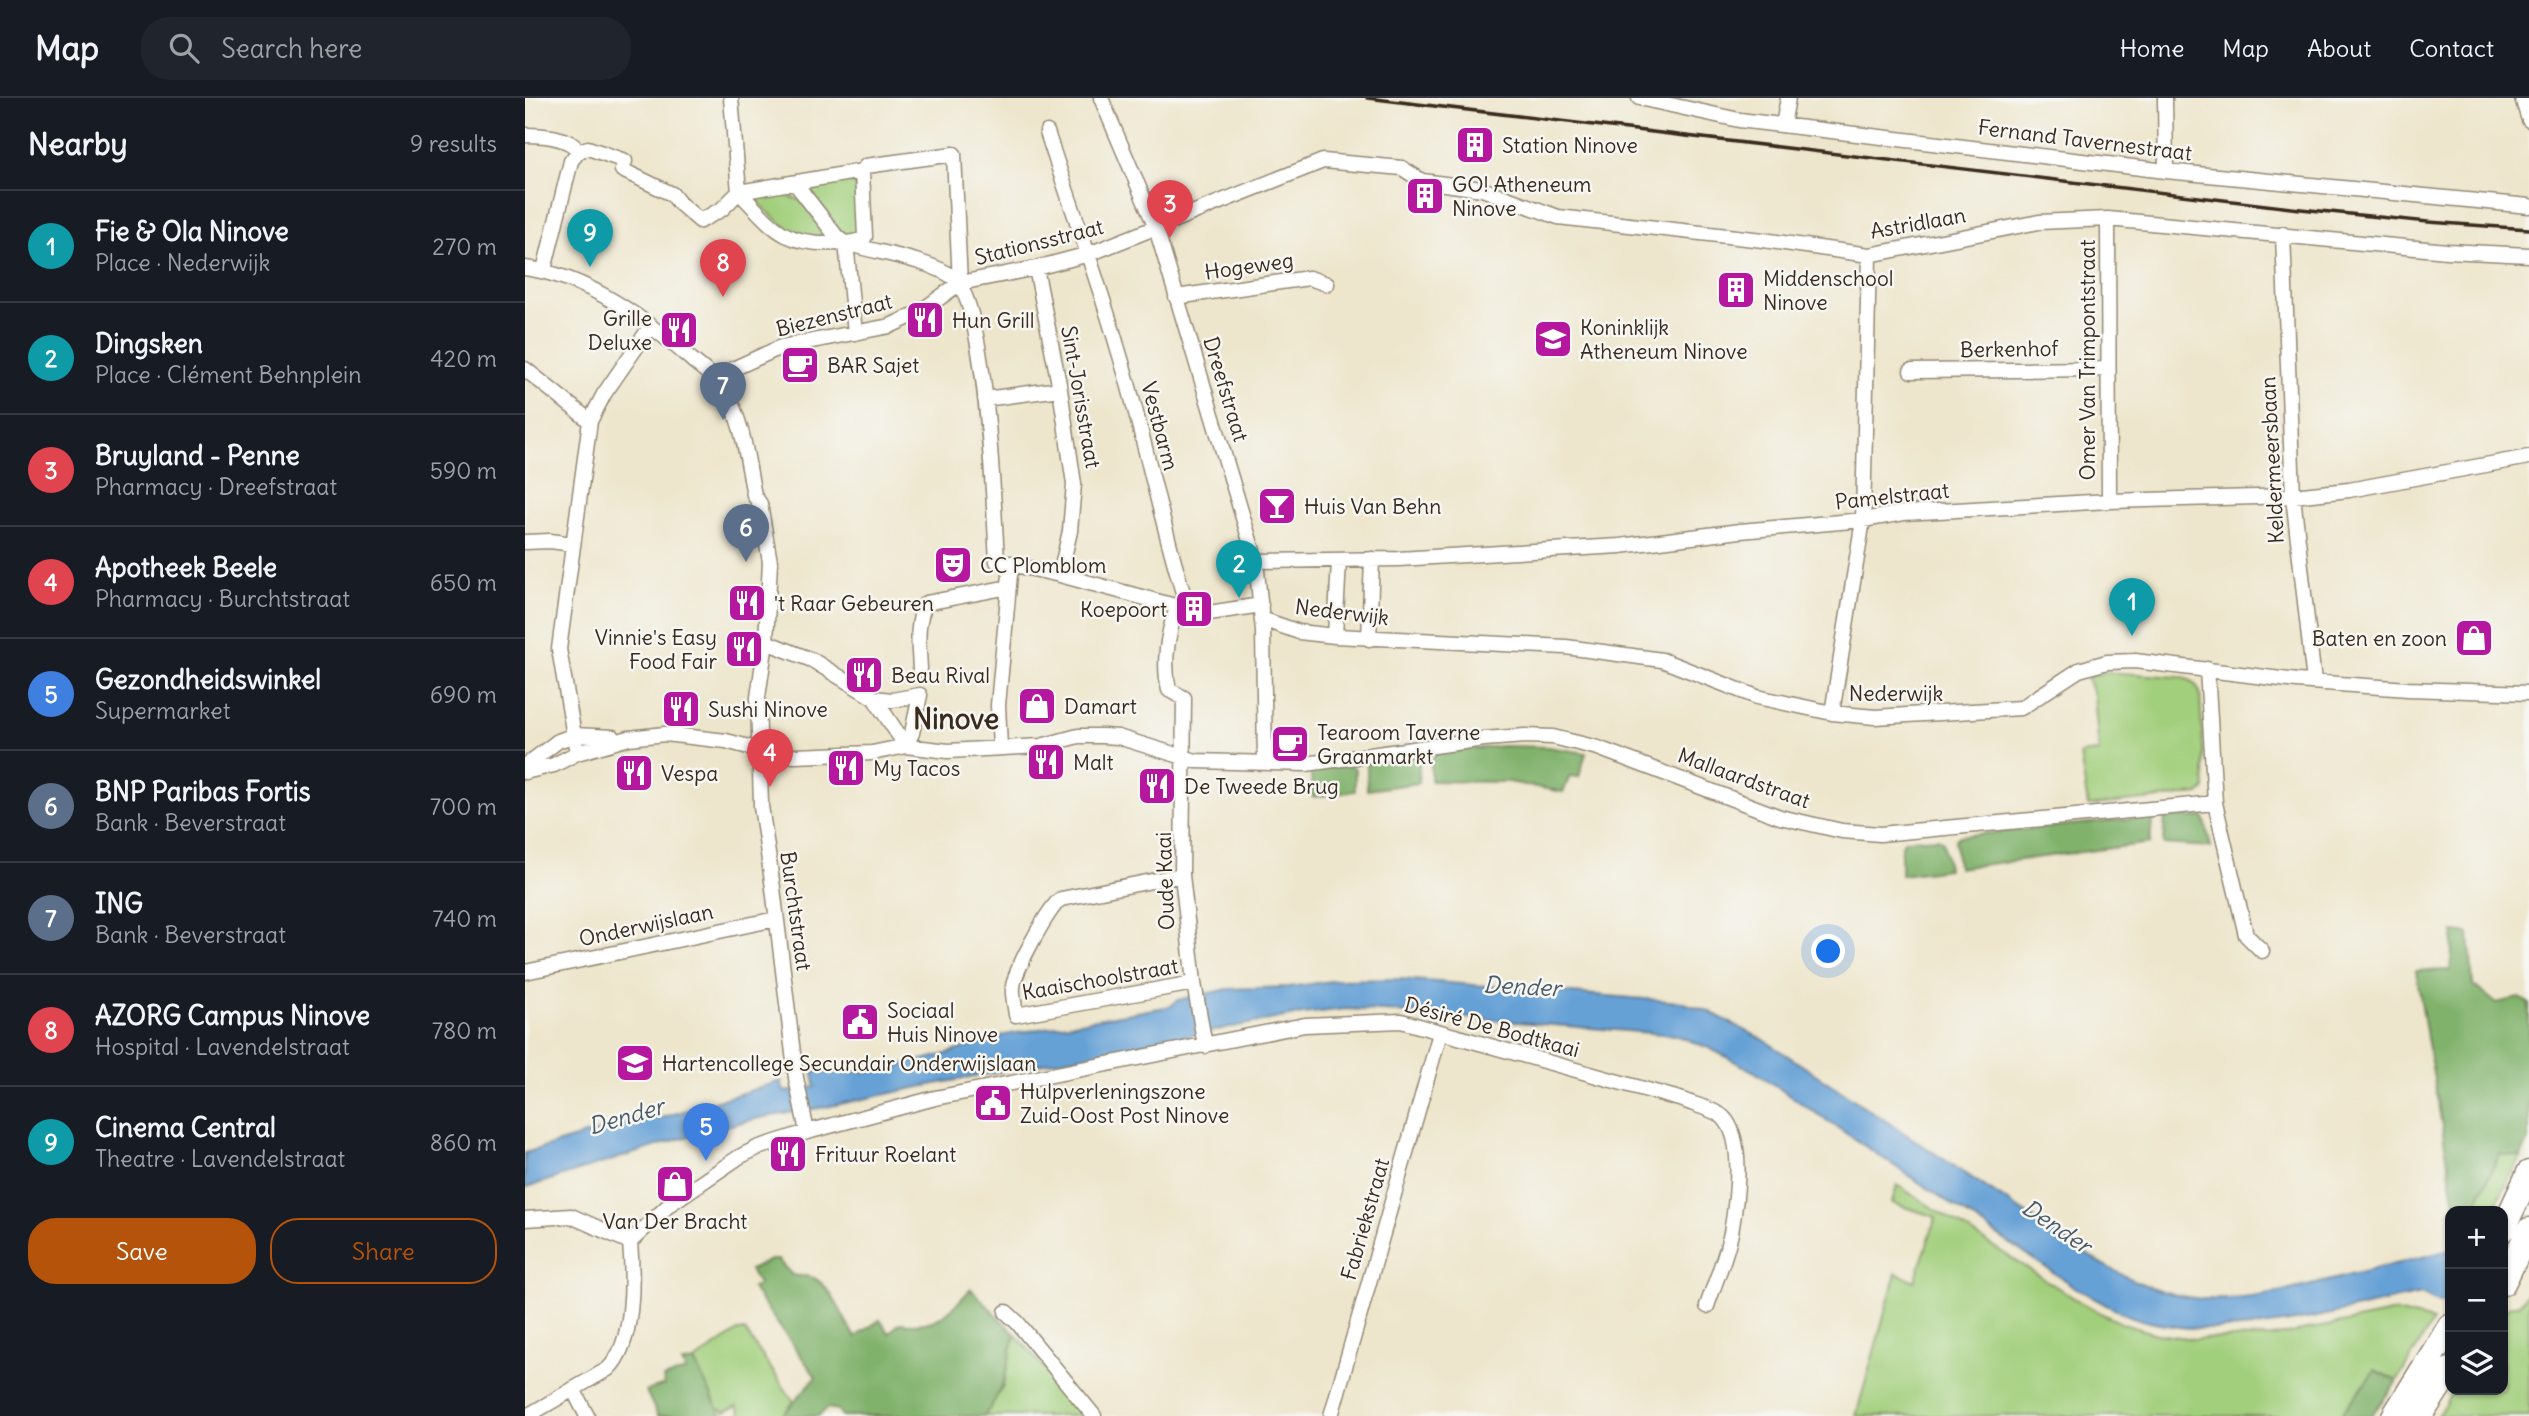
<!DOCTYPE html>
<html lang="en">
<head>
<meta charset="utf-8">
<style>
  :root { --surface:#171b24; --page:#20242c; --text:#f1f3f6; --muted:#9ea1a6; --line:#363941; --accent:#b45309 }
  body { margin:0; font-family:Delius,sans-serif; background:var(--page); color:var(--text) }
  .controls { position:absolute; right:21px; bottom:21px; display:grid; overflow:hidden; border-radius:14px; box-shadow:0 2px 5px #0004 }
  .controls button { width:63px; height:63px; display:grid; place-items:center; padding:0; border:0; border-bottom:2px solid var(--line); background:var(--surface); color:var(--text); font:35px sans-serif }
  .you { position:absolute; left:1304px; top:854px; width:24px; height:24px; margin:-18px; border:5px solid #fff; border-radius:50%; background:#1a73e8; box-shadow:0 0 0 10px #1a73e833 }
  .badge { display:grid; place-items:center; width:46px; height:46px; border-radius:50%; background:var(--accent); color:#fff; font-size:23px; font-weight:700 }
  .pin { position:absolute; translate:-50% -58px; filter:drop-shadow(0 2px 4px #0008) }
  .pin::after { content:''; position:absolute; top:37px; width:24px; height:21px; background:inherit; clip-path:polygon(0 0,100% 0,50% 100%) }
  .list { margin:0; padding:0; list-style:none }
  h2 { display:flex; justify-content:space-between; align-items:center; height:91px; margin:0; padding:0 28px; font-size:30px }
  h2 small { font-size:23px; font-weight:400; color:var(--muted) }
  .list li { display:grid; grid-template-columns:46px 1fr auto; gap:21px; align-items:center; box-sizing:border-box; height:112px; padding:0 28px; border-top:2px solid var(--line) }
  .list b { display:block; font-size:26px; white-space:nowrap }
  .list p { margin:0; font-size:23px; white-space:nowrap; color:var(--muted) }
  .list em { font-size:23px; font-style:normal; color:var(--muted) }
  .actions { display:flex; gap:14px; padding:21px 28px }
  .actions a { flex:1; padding:16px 0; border:2px solid var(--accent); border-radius:28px; text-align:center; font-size:24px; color:var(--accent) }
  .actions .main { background:var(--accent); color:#fff }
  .icon { flex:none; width:38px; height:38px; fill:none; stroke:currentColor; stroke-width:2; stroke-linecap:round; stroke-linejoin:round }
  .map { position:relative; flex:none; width:2004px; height:1318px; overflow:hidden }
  header { display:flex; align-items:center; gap:42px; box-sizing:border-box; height:98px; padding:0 35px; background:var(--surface); border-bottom:2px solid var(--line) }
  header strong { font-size:33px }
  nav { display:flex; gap:38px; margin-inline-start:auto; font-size:24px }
  .search { width:490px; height:63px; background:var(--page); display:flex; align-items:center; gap:18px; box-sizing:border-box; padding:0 24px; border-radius:28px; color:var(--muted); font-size:26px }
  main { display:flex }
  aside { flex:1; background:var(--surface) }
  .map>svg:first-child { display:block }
  .green { fill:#a2cf7c; stroke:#6e7c4d; stroke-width:2 }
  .forest { fill:#81b26c; stroke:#5e6e45; stroke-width:2 }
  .water { fill:#66a1d6; stroke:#50667a; stroke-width:2 }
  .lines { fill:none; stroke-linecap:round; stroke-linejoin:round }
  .street-tunnel { stroke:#cac0a9; stroke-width:14; stroke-dasharray:14 7; stroke-linecap:butt }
  .street-casing { stroke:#948875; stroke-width:17 }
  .highway-casing { stroke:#948875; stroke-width:27 }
  .street { stroke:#fff; stroke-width:14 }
  .highway { stroke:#fff; stroke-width:24 }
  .rail { stroke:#3b2a1e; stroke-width:3.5 }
  .labels { text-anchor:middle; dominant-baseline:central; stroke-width:5; stroke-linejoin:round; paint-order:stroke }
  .street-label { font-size:21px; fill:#3b2a1e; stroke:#f6f6f2 }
  .poi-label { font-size:21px; fill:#3b2a1e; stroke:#f6f6f2; text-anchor:start }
  .water-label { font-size:23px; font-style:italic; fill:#4c5a68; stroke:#f6f6f2 }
  .district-label { font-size:28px; font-weight:bold; fill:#3b2a1e; stroke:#f6f6f2 }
</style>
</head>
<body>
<header>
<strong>Map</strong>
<div class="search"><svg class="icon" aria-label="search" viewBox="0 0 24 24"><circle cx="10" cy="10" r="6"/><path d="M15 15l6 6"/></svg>Search here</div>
<nav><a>Home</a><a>Map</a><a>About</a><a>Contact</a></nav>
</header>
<main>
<aside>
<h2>Nearby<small>9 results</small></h2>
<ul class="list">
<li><span class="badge" style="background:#0f9aa8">1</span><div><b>Fie &amp; Ola Ninove</b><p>Place · Nederwijk</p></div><em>270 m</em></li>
<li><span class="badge" style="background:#0f9aa8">2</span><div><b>Dingsken</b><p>Place · Clément Behnplein</p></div><em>420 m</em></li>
<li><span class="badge" style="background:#e0444e">3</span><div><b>Bruyland - Penne</b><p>Pharmacy · Dreefstraat</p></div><em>590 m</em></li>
<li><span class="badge" style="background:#e0444e">4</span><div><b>Apotheek Beele</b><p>Pharmacy · Burchtstraat</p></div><em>650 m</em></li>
<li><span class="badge" style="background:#3f7fe0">5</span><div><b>Gezondheidswinkel</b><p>Supermarket</p></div><em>690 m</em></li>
<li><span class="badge" style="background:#5c6f8a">6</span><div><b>BNP Paribas Fortis</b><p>Bank · Beverstraat</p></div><em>700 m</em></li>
<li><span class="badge" style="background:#5c6f8a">7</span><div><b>ING</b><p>Bank · Beverstraat</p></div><em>740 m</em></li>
<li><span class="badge" style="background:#e0444e">8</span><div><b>AZORG Campus Ninove</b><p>Hospital · Lavendelstraat</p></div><em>780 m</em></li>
<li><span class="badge" style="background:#0f9aa8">9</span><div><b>Cinema Central</b><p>Theatre · Lavendelstraat</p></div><em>860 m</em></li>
</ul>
<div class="actions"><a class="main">Save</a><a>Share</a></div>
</aside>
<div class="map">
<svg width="2004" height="1318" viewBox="0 0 2004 1318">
  <rect width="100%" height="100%" fill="#f6f6f2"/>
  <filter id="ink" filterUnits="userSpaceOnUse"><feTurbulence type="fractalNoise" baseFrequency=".0143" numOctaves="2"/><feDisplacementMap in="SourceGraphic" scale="14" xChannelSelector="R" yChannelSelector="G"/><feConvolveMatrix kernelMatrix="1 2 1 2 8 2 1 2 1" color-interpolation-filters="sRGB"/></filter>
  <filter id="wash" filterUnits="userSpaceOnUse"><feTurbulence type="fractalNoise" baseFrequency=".00686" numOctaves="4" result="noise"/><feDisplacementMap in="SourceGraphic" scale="28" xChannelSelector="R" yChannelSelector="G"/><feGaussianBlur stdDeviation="1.57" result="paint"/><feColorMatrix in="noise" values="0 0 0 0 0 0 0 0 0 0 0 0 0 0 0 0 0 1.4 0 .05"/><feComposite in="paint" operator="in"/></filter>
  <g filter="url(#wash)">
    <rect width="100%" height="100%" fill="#eee6cc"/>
    <!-- green -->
    <path class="green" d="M321,82L331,87L334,130L333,133L325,138L317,135L286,95L288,87Z
      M257,92L265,99L276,102L300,133L299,139C269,141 251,123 232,103L234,96Z
      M1581,574L1653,579C1665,581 1671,584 1675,595L1680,690L1674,696L1563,708L1555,656L1574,654L1569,597L1562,580Z
      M1975,1055L1996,1059L1967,1113H1947Z
      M1372,1087L1563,1209L1598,1226L1632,1236L1670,1241L1747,1239L1871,1214L1908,1223L1872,1283L1850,1272L1815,1318H1331L1371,1175L1390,1183L1411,1119L1367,1105Z
      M2004,1193V1318H1912L1929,1292H1978V1217L1983,1209L1994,1206Z
      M213,1233H220L269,1304L257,1318H217L212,1308L199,1314L197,1311L194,1312L169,1263Z
      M490,1236L561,1318H459L478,1288Z"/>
    <!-- forest -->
    <path class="forest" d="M977,648L1023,649L1061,655L1054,679L1045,678L1038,694L984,684L906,683V665L910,655Z
      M891,658L894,660V685L842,692V665Z
      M826,668L830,671V693L787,699L786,671Z
      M1623,719L1627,722L1625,745L1433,770L1430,742L1435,738Z
      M1640,719H1679L1686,749L1638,746Z
      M1413,740L1418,744L1423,771L1376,777V748L1380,742Z
      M1929,834L1944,836L1948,887L1971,905L1994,900L2004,905V1040L1996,1059L1975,1056L1947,1113H1931L1891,873L1925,872Z
      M245,1162H253L267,1177C275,1179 281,1177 289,1180C308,1190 318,1221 330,1239L355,1222L364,1235L375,1225C412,1230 422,1216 446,1191L490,1236C483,1266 479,1294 459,1318H317L313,1312L303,1310L293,1318H257L291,1279L227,1190L234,1186L225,1172Z
      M169,1263L197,1318H133L121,1293L140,1287L138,1280L161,1273L157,1265Z
      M1850,1272L1872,1283L1846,1318H1815Z"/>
    <!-- water -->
    <path class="water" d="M875,881L1156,904L1183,913L1239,942L1572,1163C1605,1182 1639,1198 1677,1201C1723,1204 1766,1192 1810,1181C1848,1171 1887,1162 1925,1152V1204L1914,1205L1896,1196C1807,1214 1712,1246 1620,1223C1594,1216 1571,1201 1548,1188L1230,974L1184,950L1150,937L859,913L820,911L770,917L390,990L301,1009L234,1020L170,1036L0,1090V1055L118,1020H136L256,983L259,994L290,989L288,973L347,974L418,957L480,937L646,908L653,902L703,891L764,889L813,882Z"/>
  </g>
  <g filter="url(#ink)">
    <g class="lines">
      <!-- street-tunnel -->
      <path class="street-tunnel" d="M395,571V597"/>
      <defs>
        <path id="street" d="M206,0L214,94
          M576,0L631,130L731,463L738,533L740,664
          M1114,0L1214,22L1641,73L2004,108
          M1640,0L1641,73
          M1997,0L2004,22
          M1258,27L1263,0
          M522,34C545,106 572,178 593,251C618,332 634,416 659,498C657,503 653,507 651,513C642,537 638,567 644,592L659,600L657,777L669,885L680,948
          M0,37C17,37 43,38 54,53
          M270,85L311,138L319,145
          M214,94C249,130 258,148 313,145C323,145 332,145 340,139L337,73
          M1583,121L1584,403
          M1758,136L1768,398L1789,584
          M321,145C352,155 402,161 428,179C462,203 469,415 472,463L535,477L661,511
          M321,145L330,235
          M0,170C62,178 120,221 166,261C176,270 190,279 198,290C218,321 222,362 229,397L235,406L245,464L241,544L233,599L236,708L248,790L271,980L282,1034
          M511,170L535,291L549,386L545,433L535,477
          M19,172L46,63L54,53L63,50L100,63L97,72L147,96L154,105L175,123L197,111L214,94L337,73L341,68L429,56L435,185
          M651,199L784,180L802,186
          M0,271L65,323
          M1386,273L1583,271
          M188,280L256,249L365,228L395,214L435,185L511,170L564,156L798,63L877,70L897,83L957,91L1033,119L1238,142L1344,157L1514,124L1583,121L1922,153L2004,157
          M460,301L535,291
          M0,444L25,443L48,446
          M731,463L873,461L1095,448L1215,433L1338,422L1379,415L1584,403L1768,398L1824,392L2004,359
          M674,513L684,515L736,507
          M737,521L774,534L810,538L1041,549L1137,562L1232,599L1307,615L1350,619L1496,610L1554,572L1582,564L1610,563L1772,583L1883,591L2004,595
          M810,538L814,463
          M844,541L847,461
          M241,544L287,562L349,600L367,602L395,597L387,635L381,648
          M395,571C394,548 390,526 401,505L484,489
          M349,600L381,648
          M1307,615L1338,422L1344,157
          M475,650L473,607L486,465
          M52,655L34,551L65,323L79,296L126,228
          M0,668L33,643L50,637L88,639
          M0,674L29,667L52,655L104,640L140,636L201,643L246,655L270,658L347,655L381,648L423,653L516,648L553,638H578L593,639L671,663L781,666L959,641L1000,638L1028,639L1073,650L1255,719L1317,733L1355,736L1690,705L1682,571
          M1690,705L1721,837L1737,853
          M657,777L536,801C524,808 489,874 488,889C487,897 490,908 491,917L669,885
          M0,874L251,821
          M0,1121L46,1118L105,1144
          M481,1214L492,1224L569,1318
          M48,1291L62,1318
          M2,1318L83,1271C110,1245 108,1179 105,1144L145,1106L214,1059L232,1050L282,1034L410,1000L780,927L876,923L1158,1002C1169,1007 1189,1011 1198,1019C1221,1042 1211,1106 1206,1135C1201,1159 1190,1184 1182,1208
          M806,1318L915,935"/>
        <path id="highway" d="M1978,1131L2004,1075
          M1978,1185L2004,1132
          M1869,1318L1925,1228
          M1895,1318L1925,1272"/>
      </defs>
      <!-- street casing -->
      <use href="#street" class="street-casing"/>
      <!-- highway casing -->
      <use href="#highway" class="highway-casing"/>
      <!-- street -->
      <use href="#street" class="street"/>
      <!-- highway -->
      <use href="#highway" class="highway"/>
      <!-- rail -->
      <path class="rail" d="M842,0L1766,110L1903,124L2004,131"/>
    </g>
  </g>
  <!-- icons -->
  <defs>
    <symbol id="building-square" viewBox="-11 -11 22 22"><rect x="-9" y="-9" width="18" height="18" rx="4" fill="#b5179e" stroke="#f6f6f2"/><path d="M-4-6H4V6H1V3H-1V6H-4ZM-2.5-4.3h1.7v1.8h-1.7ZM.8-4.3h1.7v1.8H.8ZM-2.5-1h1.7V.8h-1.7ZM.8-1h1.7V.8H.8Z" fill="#fff"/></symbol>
    <symbol id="restaurant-square" viewBox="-11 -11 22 22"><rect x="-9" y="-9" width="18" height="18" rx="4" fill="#b5179e" stroke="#f6f6f2"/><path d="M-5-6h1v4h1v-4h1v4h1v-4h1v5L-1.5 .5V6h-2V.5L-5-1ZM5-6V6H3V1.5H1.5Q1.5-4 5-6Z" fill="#fff"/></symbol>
    <symbol id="school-square" viewBox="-11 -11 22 22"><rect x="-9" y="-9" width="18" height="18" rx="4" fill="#b5179e" stroke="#f6f6f2"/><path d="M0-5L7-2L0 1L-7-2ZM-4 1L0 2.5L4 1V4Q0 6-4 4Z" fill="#fff"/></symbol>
    <symbol id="cafe-square" viewBox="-11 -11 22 22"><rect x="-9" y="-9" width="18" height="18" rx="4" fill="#b5179e" stroke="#f6f6f2"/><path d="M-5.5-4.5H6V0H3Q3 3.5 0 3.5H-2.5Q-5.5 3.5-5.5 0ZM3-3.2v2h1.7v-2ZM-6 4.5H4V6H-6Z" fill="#fff"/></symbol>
    <symbol id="bar-square" viewBox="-11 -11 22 22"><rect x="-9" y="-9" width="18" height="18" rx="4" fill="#b5179e" stroke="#f6f6f2"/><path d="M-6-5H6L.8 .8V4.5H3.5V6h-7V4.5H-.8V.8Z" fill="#fff"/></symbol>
    <symbol id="theatre-square" viewBox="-11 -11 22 22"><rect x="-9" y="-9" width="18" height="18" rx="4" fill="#b5179e" stroke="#f6f6f2"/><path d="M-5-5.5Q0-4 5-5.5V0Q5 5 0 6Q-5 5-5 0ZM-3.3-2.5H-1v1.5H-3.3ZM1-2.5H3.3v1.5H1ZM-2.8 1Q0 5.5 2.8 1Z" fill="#fff"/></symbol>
    <symbol id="shop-square" viewBox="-11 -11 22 22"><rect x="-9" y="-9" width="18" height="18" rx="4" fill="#b5179e" stroke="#f6f6f2"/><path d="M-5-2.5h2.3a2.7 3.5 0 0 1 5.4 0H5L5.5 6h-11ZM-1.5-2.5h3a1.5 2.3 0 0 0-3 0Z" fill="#fff"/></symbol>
    <symbol id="civic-square" viewBox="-11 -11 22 22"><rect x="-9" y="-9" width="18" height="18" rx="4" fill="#b5179e" stroke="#f6f6f2"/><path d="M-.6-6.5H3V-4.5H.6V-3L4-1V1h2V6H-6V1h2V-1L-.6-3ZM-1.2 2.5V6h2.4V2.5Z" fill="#fff"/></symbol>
  </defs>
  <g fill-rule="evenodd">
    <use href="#building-square" x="928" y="25" width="44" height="44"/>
    <use href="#building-square" x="878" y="76" width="44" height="44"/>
    <use href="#building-square" x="1189" y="170" width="44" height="44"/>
    <use href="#restaurant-square" x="378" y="200" width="44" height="44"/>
    <use href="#restaurant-square" x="132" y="210" width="44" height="44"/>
    <use href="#school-square" x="1006" y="219" width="44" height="44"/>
    <use href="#cafe-square" x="253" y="245" width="44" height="44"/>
    <use href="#bar-square" x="730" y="386" width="44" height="44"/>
    <use href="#theatre-square" x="406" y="445" width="44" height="44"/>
    <use href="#restaurant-square" x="200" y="483" width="44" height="44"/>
    <use href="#building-square" x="647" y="489" width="44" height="44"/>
    <use href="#shop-square" x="1927" y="518" width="44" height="44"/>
    <use href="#restaurant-square" x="197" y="529" width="44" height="44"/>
    <use href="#restaurant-square" x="317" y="555" width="44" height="44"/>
    <use href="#shop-square" x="490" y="586" width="44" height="44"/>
    <use href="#restaurant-square" x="134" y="589" width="44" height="44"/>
    <use href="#cafe-square" x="743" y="624" width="44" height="44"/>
    <use href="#restaurant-square" x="499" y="642" width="44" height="44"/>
    <use href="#restaurant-square" x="299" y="648" width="44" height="44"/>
    <use href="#restaurant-square" x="87" y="653" width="44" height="44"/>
    <use href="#restaurant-square" x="610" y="666" width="44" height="44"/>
    <use href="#civic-square" x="313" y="902" width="44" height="44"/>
    <use href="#school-square" x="88" y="943" width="44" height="44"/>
    <use href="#civic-square" x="446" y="983" width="44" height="44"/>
    <use href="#restaurant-square" x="241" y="1034" width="44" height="44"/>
    <use href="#shop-square" x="128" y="1064" width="44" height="44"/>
  </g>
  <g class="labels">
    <!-- street labels -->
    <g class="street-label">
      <text transform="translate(1560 42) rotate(7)">Fernand Tavernestraat</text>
      <text transform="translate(1393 125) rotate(-10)">Astridlaan</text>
      <text transform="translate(514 144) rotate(-14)">Stationsstraat</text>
      <text transform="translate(724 168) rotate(-8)">Hogeweg</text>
      <text transform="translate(309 217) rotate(-14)">Biezenstraat</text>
      <text transform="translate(1484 251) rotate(-1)">Berkenhof</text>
      <text transform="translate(1562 262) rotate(-90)">Omer Van Trimpontstraat</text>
      <text transform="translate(701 291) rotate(73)">Dreefstraat</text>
      <text transform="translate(556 299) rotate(80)">Sint-Jorisstraat</text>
      <text transform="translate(635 328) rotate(75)">Vestbarm</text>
      <text transform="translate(1747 362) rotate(-93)">Keldermeersbaan</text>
      <text transform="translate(1367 398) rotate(-6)">Pamelstraat</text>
      <text transform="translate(817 514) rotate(7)">Nederwijk</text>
      <text x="1371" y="595">Nederwijk</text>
      <text transform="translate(1219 680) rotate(20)">Mallaardstraat</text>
      <text transform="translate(640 783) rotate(-92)">Oude Kaai</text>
      <text transform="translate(271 813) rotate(82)">Burchtstraat</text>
      <text transform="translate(121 827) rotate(-12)">Onderwijslaan</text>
      <text transform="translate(575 881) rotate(-10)">Kaaischoolstraat</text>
      <text transform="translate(967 929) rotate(15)">Désiré De Bodtkaai</text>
      <text transform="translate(840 1121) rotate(-74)">Fabriekstraat</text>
    </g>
    <!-- poi labels -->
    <g class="poi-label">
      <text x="977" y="47">Station Ninove</text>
      <text x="927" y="86">GO! Atheneum<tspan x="927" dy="24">Ninove</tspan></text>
      <text x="1238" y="180">Middenschool<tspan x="1238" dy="24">Ninove</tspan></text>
      <text x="127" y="220" text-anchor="end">Grille<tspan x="127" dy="24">Deluxe</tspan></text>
      <text x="427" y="222">Hun Grill</text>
      <text x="1055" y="229">Koninklijk<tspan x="1055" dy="24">Atheneum Ninove</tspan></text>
      <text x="302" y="267">BAR Sajet</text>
      <text x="779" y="408">Huis Van Behn</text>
      <text x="455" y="467">CC Plomblom</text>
      <text x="249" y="505">'t Raar Gebeuren</text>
      <text x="642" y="511" text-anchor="end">Koepoort</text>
      <text x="192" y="539" text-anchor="end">Vinnie's Easy<tspan x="192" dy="24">Food Fair</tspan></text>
      <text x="1922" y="540" text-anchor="end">Baten en zoon</text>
      <text x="366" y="577">Beau Rival</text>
      <text x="539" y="608">Damart</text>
      <text x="183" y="611">Sushi Ninove</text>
      <text x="792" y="634">Tearoom Taverne<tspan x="792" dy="24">Graanmarkt</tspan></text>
      <text x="548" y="664">Malt</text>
      <text x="348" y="670">My Tacos</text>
      <text x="136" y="675">Vespa</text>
      <text x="659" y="688">De Tweede Brug</text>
      <text x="362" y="912">Sociaal<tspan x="362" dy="24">Huis Ninove</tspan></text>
      <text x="137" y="965">Hartencollege Secundair Onderwijslaan</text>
      <text x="495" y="993">Hulpverleningszone<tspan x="495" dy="24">Zuid-Oost Post Ninove</tspan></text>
      <text x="290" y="1056">Frituur Roelant</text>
      <text x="150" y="1123" text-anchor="middle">Van Der Bracht</text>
    </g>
    <!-- water labels -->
    <g class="water-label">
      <text transform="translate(997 888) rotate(3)">Dender</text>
      <text transform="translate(101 1018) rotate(-16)">Dender</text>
      <text transform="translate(1532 1128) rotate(34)">Dender</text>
    </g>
    <!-- district labels -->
    <g class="district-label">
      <text x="431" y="621">Ninove</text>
    </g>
  </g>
</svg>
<div class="controls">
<button>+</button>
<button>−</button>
<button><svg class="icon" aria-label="layers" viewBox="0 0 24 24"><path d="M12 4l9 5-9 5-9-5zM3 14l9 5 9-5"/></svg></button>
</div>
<div class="you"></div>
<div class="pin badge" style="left:1607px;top:538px;background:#0f9aa8">1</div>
<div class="pin badge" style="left:714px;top:500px;background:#0f9aa8">2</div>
<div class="pin badge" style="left:645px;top:140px;background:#e0444e">3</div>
<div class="pin badge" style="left:245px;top:689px;background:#e0444e">4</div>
<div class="pin badge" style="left:181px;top:1063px;background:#3f7fe0">5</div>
<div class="pin badge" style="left:221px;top:464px;background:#5c6f8a">6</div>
<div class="pin badge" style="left:198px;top:322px;background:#5c6f8a">7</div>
<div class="pin badge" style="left:198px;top:199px;background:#e0444e">8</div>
<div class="pin badge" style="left:65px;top:169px;background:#0f9aa8">9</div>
</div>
</main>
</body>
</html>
